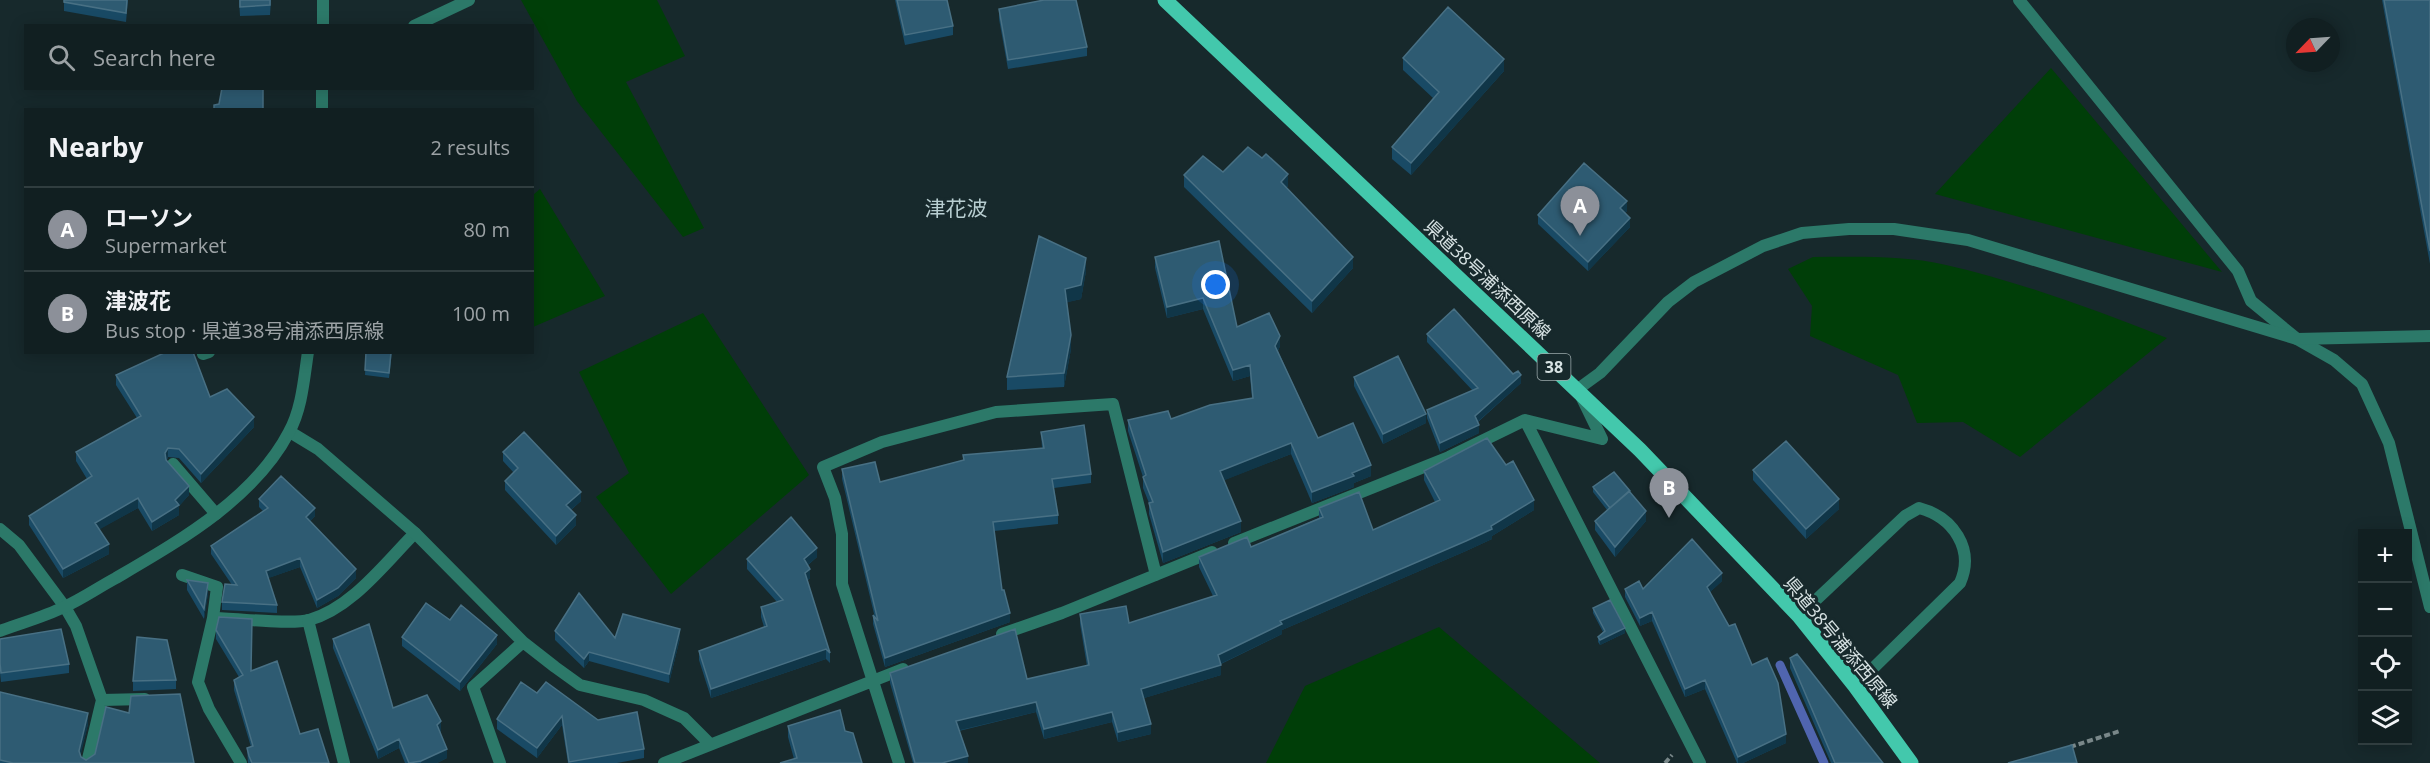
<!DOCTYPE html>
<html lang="en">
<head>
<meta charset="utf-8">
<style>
  :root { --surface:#111f21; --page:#1a272a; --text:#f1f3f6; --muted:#9ca2a5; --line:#303d3f; --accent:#8c9099 }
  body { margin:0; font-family:"Open Sans","Noto Sans JP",sans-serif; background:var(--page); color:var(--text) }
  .controls { position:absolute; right:18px; bottom:18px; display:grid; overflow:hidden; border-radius:0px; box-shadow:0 3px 15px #0003 }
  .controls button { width:54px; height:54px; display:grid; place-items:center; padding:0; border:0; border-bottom:2px solid var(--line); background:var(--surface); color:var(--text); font:30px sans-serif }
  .compass { position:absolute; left:2286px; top:18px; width:54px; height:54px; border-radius:50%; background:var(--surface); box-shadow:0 3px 15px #0003; rotate:245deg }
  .you { position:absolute; left:1216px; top:285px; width:21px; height:21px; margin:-15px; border:4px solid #fff; border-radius:50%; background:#1a73e8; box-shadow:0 0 0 9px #1a73e833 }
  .badge { display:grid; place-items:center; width:39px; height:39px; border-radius:50%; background:var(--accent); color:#fff; font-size:20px; font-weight:700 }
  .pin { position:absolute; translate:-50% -50px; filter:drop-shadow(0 2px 3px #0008) }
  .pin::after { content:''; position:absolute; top:32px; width:21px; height:18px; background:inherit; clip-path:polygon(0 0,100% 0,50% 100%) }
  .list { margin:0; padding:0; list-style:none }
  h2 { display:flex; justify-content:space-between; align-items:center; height:78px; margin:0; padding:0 24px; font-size:26px }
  h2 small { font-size:20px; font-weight:400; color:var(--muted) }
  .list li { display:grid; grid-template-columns:39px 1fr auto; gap:18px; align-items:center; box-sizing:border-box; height:84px; padding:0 24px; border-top:2px solid var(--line) }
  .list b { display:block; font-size:22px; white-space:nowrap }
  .list p { margin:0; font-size:20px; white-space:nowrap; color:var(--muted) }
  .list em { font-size:20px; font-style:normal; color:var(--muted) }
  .icon { flex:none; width:33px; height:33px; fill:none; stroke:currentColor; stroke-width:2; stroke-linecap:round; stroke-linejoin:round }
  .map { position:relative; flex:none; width:2430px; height:763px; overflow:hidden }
  .search { position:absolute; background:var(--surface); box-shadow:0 3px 15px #0003; left:24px; top:24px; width:510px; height:66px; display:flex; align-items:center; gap:15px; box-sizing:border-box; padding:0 21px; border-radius:0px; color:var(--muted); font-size:22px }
  .panel { position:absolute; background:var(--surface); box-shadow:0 3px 15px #0003; left:24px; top:108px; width:510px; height:246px; border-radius:0px }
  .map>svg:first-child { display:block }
  .green { fill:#003e08 }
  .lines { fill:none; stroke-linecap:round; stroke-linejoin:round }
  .stream { stroke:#5065af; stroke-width:9 }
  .path { stroke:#798789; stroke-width:4; stroke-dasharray:6 3; stroke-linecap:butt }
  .service { stroke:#2c7969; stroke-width:12 }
  .minor { stroke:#2c7969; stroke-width:12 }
  .tertiary { stroke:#2c7969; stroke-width:12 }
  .primary { stroke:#43c8ac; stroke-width:15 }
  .wall { fill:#194a65 }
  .shaded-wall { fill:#103648 }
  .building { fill:#2e5b72; stroke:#487084; stroke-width:1.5 }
  .labels { text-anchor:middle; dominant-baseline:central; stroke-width:6; stroke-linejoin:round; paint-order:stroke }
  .shield { fill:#17292c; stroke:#9daaac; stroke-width:1.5 }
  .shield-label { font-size:16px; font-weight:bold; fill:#d7e2e3 }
  .street-label { font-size:18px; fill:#d7e2e3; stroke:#17292c }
  .quarter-label { font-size:21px; fill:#b8ced1; stroke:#17292c }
</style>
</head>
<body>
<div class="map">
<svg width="2430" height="763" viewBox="0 0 2430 763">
  <rect width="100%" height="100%" fill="#17292c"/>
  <!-- green -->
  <path class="green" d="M521,0H657L685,56L626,82L704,228L683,237L577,101Z
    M2051,68L2222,272L1935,194Z
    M540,189L605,296L533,327V195Z
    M1813,257C1857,257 1902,255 1946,265C2021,282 2095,310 2167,338L2020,457L1963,422L1917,423L1898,375L1810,336L1812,306L1788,269Z
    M703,313L809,475L671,594L596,497L629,473L579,372Z
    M1439,627L1600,763H1266L1305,686Z"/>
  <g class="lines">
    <!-- stream -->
    <path class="stream" d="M1780,665L1824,763"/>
    <!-- path -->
    <path class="path" d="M2070,747L2120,731
      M1665,763L1672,755"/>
    <!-- service -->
    <path class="service" d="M0,529L19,545L65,607
      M182,575L217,587L213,618L198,682L209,709L241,763
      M213,618C235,618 291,625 309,620C352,608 385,563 415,533"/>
    <!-- minor -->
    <path class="minor" d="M2019,0L2238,271L2251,301L2297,339L2334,360L2362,384L2389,443L2430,607
      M414,26L469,0
      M203,354L209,352
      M1525,420L1700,763
      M290,432L318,449L415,533L523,642L555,667L580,685L644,700L684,718L709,743
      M173,464L216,514
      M1234,543L1449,457L1525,420L1602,439L1582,398
      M65,607L76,626L102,700L87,763
      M1799,616L1905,516L1919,508C1953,517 1975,549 1960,583L1855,686
      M308,620L344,763
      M1002,634L1062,613L1212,552
      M102,700L145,699
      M500,763L473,687L523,642
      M664,763L903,669
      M899,763L842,584V534L835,498L823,467L882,442L996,412L1113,404L1156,575"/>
    <!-- tertiary -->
    <path class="tertiary" d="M323,26V0
      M322,110V88
      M1578,389L1600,373L1668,302L1694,282L1763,246L1802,233L1849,229H1894L1968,240L2297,339L2430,336
      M0,631C21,623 44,617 64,607C82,599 99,587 116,578C179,541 254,499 289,432C302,409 304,378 308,352"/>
    <!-- primary -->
    <path class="primary" d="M1165,0L1640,450L1799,616L1855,686L1911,763"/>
  </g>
  <!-- wall -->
  <path class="wall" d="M64,0H128L126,22L64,11Z
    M239,0H271L270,15L240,16Z
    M895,0H947L953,26V35L905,45Z
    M2382,0H2430V264Z
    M999,9L1087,47V56L1008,69L999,19Z
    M1403,58L1504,71L1411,175L1392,159V147L1433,98L1403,70Z
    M1184,175L1288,186L1286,188L1353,268L1312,313L1184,187Z
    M1627,211L1625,213L1630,227L1588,271L1538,224V215Z
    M1155,257L1237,327L1280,346L1278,351L1318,438L1371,476L1354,483V487L1312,503L1291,454L1224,480L1241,532L1163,563L1149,514V503L1143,488V477L1128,431V420L1171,419L1252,398L1250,376L1233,381L1203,309L1167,318L1155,268Z
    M1086,271L1081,299L1067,302L1071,349L1064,387L1007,390V377Z
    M1427,334L1521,383L1478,422L1479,433L1440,452L1427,418V410L1473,391L1427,342Z
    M366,352H392L389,378L365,375Z
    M116,375L210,397L254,427L201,483L179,458L168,457L167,460L189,495L179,506V515L152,531L138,508L99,529L109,554L63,578L29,525V516L87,479L76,461V452L137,418L116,385Z
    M1354,377L1426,423L1383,444L1354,386Z
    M1041,432L1091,474V483L1054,488L1058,515V524L994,531L1002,590L1010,622L885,667L873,624V615L875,618L842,479V469L880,482L963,460V455L1042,448Z
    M503,452L581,501L571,510L576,525L556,545L505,490V481L514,473L503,461Z
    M1753,470L1839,509L1806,539L1753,480Z
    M1424,471L1534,510L1492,536V539L1466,551L1282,630V634L1221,664V675L1144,698L1151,734L1118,742L1112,722L1044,739L1036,712L959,731L968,763H913L890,683V673L1027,679L1087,666L1080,624V614L1129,623L1213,596L1199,567V557L1251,547L1319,518V508L1373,530L1435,502L1424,480Z
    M1593,487L1630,493L1646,521L1615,557L1595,530V521L1607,510L1593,492Z
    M259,499L315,516L310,521L356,578L338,596L317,608L300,567L268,578L277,605V613L222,610V602L232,585L211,554V546L263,511L259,507Z
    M817,557L808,565L810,578L807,581L830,653V663L826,659L711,698L699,660V651L764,627L761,617V607L777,602L747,569V559Z
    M187,580L208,593L204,619L187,590Z
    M1722,581L1710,592L1786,743L1743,763H1737L1705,689L1685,697L1652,621L1640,626L1625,597V589H1643Z
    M1593,608L1625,633L1600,645L1598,642V637L1603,632L1593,613Z
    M216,630L251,671L300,734L329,763H248L247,748L251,747L234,690V680L239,677L216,639Z
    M555,631L615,638H680L669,683L589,661L584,668L555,640Z
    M402,637L497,644L460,691L402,646Z
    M0,639L69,664V673L1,682L0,673Z
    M333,639L393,708L441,731L440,732L447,758L437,763H405L399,748L378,759L333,648Z
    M1790,658L1883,763H1831L1790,668Z
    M176,680V689L133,691V681Z
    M0,692L88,724L80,755L81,757L86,760L194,763H0Z
    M537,693L598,720L644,749V758L617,763H568L562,725L537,758L497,729V719Z
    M788,726L845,731L862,763L794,759L788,737Z"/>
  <!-- shaded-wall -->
  <path class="shaded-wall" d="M1504,59V71L1411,175V163Z
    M1288,174V186L1281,193V182Z
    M1627,201V211L1620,217V208Z
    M1630,218V227L1588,271V262Z
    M1353,257V268L1312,313V301Z
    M1086,258V271L1081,299L1065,303V289Z
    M1203,298V309L1167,318V307Z
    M1071,335V349L1064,387V373Z
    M1280,336V346L1275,357V346Z
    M1250,365V376L1233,381V370Z
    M1521,375V383L1475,424V416Z
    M1426,414V423L1383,444V434Z
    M254,417V427L201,483V474Z
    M1479,425V433L1440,452V443Z
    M1291,443V454L1220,482V471Z
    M168,448V457L165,462V453Z
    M1371,465V476L1354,483V487L1312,503V492Z
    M189,486V495L179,506V515L152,531V522Z
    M581,492V501L566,514V505Z
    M138,498V508L95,532V523Z
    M1839,499V509L1806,539V529Z
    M1534,500V510L1492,536V539L1466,551L1282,630V634L1218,665V655L1280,621L1491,526Z
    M315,508V516L306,525V517Z
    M1646,511V521L1615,557V547Z
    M576,515V525L556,545V536Z
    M1241,521V532L1163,563V552Z
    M109,544V554L63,578V569Z
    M817,548V557L804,568V559Z
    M300,558V567L266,579V571Z
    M356,569V578L338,596L317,608V600Z
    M810,569V578L805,583V573Z
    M1722,573V581L1707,595V587Z
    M208,583V593L204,619V609Z
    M1652,612V621L1640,626V618Z
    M1010,613V622L885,667V658Z
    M1625,628V633L1600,645V640Z
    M680,629V638L669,683V674Z
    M497,635V644L460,691V682Z
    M826,649V659L711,698V689Z
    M589,652V661L584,668V659Z
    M1221,665V675L1141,699V689Z
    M1705,680V689L1685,697V689Z
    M1036,702V712L956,731V721Z
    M1112,712V722L1044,739V729Z
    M88,713V724L79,762V751Z
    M562,716V725L537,758V748Z
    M441,721V731L437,735V725Z
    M1151,724V734L1118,742V732Z
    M1786,734V743L1743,763H1738V757Z
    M399,739V748L378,759V750Z
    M447,749V758L437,763H421V761Z
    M968,756V763H942Z"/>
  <!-- building -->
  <path class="building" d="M64,0H127L126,13L64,2Z
    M240,0H270V5L240,7Z
    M897,0H947L953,26L905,35Z
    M1044,0H1076L1087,47L1008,60L999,9Z
    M2384,0H2430V251Z
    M1448,7L1504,59L1411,163L1392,147L1439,92L1403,58Z
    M222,88H263V110H214V105L219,104Z
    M1248,147L1262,158L1266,154L1288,174L1281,182L1353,257L1312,301L1184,175L1203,156L1223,172Z
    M1584,163L1627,201L1620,208L1630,218L1588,262L1538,215Z
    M1039,236L1086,258L1081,285L1065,289L1071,335L1064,373L1007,377Z
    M1219,241L1237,327L1269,313L1280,336L1275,346L1318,438L1353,423L1371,465L1352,473L1354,476L1312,492L1291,443L1220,471L1241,521L1163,552L1149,503L1153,502L1143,477L1146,475L1128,420L1168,411L1171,419L1210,405L1253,398L1250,365L1233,370L1203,298L1167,307L1155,257Z
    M1454,309L1513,374L1518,371L1521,375L1475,416L1479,425L1440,443L1427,410L1478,388L1427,334Z
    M166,352H193L210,397L227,389L254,417L201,474L179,449L168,448L165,453L166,460L189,486L175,500L179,505L152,522L138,498L95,523L109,544L63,569L29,516L92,476L76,452L141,416L116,375Z
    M366,352H391L389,373L365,370Z
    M1398,356L1426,414L1383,434L1354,377Z
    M1084,425L1091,474L1052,479L1058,515L993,522L1002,590H1004L1010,613L885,658L873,615L878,621L842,469L875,462L880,482L964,460L963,455L1044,448L1041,432Z
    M524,432L581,492L566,505L576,515L556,536L505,481L518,468L503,452Z
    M1487,438L1506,465L1513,461L1534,500L1491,526L1492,529L1466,541L1280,621L1282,624L1218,655L1221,665L1141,689L1151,724L1118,732L1112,712L1044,729L1036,702L956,721L968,756L942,763H915L890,673L1015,629L1027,679L1089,665L1080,614L1126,606L1129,623L1217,595L1199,557L1247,537L1251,547L1323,517L1319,508L1359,492L1373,530L1440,500L1424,471Z
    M1786,441L1839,499L1806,529L1753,470Z
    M1614,472L1630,491L1610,508L1593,487Z
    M281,476L315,508L306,517L356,569L338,588L317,600L300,558L266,571L277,605L222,602L225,584L237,585L211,546L268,508L259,499Z
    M1629,491L1646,511L1615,547L1595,521Z
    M791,517L817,548L804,559L810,569L805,573L830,653L826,649L711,689L699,651L767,626L761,607L783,600L747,559Z
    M1692,539L1722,573L1707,587L1729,626L1735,624L1752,665L1767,658L1778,683L1786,734L1738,757L1705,680L1685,689L1652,612L1640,618L1625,589L1639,581L1643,589Z
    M187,580L208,583L204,609Z
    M579,593L615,638L623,614L680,629L669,674L589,652L584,659L555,631Z
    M1610,600L1625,628L1600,640L1598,637L1605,631L1593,608Z
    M426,603L450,620L461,605L497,635L460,682L402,637Z
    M219,617L252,619L251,671L277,661L300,734L318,729L329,763H252L249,756L247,748L253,746L234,680L243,675L216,630Z
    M369,624L393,708L427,695L441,721L437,725L447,749L421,761L409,763L399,739L378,750L333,639Z
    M61,629L69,664L1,673L0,663V639Z
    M137,637L167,640L176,680L133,681Z
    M1797,654L1883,763H1835L1790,658Z
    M521,682L537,693L546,682L598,720L637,712L644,749L569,762L562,716L537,748L497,719Z
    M0,692L88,713L79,751L81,757L86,760L95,754L106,707L129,713L131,696L180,694L194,763H13L0,760Z
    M840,710L845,731L853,733L862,763H780L797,758L788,726Z
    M2072,745L2077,763H2008Z"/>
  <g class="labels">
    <!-- shield labels -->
    <rect class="shield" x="1537.5" y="354" width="33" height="26" rx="4.5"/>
    <g class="shield-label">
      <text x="1554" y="367">38</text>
    </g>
    <!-- street labels -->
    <g class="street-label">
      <text transform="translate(1488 279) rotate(43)">県道38号浦添西原線</text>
      <text transform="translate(1841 642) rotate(50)">県道38号浦添西原線</text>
    </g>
    <!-- quarter labels -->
    <g class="quarter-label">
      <text x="956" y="208">津花波</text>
    </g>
  </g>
</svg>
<div class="controls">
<button>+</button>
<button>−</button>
<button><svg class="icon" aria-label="locate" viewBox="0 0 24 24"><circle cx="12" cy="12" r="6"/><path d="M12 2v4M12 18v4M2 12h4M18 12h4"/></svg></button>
<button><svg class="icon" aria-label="layers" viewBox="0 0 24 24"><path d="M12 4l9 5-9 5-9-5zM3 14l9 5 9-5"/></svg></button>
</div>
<svg class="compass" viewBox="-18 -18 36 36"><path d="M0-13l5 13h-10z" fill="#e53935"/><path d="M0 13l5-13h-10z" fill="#9ca2a5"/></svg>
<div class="you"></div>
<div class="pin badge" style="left:1580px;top:236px">A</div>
<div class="pin badge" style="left:1669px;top:518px">B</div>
<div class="search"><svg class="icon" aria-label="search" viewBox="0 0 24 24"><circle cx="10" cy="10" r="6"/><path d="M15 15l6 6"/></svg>Search here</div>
<section class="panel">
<h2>Nearby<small>2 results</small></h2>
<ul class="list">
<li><span class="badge">A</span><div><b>ローソン</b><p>Supermarket</p></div><em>80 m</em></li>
<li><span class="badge">B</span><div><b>津波花</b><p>Bus stop · 県道38号浦添西原線</p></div><em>100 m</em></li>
</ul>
</section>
</div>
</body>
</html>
